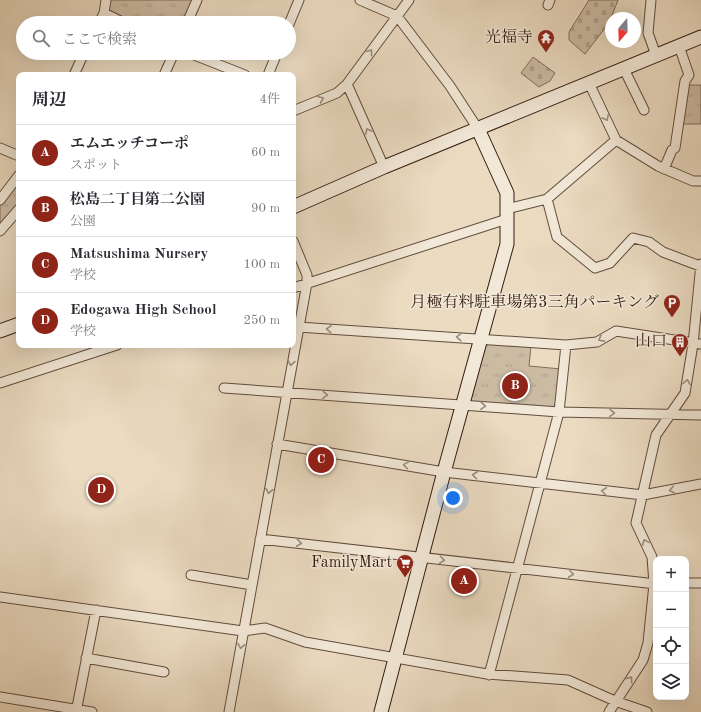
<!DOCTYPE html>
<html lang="ja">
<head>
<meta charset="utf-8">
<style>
  :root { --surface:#fff; --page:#f2f2f3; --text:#2b2b33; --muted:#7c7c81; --line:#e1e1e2; --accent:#8f2418 }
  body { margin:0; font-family:"Old Standard TT","Noto Serif JP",serif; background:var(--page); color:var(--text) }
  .controls { position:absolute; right:12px; bottom:12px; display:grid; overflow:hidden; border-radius:8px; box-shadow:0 4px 16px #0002 }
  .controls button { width:36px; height:36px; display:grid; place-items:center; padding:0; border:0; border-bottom:1px solid var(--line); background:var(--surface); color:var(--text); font:20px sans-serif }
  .compass { position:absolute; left:605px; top:12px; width:36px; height:36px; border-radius:50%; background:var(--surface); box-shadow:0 4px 16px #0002; rotate:199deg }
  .you { position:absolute; left:453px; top:498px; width:14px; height:14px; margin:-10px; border:3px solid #fff; border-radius:50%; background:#1a73e8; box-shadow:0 0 0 6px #1a73e833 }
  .badge { display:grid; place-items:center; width:26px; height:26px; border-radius:50%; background:var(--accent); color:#fff; font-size:13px; font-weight:700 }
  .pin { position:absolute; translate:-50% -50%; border:2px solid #fff; box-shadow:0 1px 4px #0006 }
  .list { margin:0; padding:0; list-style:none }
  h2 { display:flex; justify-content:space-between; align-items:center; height:52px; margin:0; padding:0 16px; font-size:17px }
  h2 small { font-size:13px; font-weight:400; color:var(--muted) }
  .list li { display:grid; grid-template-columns:26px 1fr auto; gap:12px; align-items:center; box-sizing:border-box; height:56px; padding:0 16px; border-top:1px solid var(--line) }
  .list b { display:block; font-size:15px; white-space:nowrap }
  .list p { margin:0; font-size:13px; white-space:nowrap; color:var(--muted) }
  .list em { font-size:13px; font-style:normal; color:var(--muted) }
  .icon { flex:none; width:22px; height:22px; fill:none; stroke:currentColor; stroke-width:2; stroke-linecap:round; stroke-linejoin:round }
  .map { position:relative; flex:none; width:701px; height:712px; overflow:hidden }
  .search { position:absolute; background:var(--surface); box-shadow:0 4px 16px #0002; left:16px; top:16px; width:280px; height:44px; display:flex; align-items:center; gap:10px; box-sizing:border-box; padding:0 14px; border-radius:22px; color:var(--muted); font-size:15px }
  .panel { position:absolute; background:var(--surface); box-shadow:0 4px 16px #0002; left:16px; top:72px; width:280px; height:276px; border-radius:8px }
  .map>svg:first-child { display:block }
  .cemetery { fill:url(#cemetery-stones); stroke:#806c5a }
  .park { fill:url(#park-tufts); stroke:#806c5a }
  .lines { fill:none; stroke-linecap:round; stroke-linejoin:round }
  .street-casing { stroke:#624c3d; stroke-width:11 }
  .secondary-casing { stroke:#341c11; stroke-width:15 }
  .street { stroke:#f2e8d7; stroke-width:9 }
  .secondary { stroke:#f2e8d7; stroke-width:13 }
  .oneway { stroke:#9c8c7e }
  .labels { text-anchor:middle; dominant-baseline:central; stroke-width:3; stroke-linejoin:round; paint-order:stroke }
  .poi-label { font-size:16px; fill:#341c11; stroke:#f2e8d7; text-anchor:end }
</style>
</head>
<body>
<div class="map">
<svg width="701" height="712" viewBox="0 0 701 712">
  <defs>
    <pattern id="cemetery-stones" width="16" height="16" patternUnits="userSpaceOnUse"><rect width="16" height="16" fill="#ccbba3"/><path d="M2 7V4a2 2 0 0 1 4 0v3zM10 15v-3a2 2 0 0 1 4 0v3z" fill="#b0a08b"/></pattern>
    <pattern id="park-tufts" width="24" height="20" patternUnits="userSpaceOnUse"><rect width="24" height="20" fill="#ccbba3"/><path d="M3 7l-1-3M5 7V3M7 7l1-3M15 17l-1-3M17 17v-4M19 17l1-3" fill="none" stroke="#b0a08b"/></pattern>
  </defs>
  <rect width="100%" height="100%" fill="#ebdbc1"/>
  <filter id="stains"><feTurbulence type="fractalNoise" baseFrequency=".005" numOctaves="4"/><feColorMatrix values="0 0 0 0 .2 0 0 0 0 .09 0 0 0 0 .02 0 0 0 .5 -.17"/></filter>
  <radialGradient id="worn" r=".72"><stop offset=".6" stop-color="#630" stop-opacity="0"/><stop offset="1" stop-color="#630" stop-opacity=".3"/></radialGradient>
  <!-- cemetery -->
  <path class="cemetery" d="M589,0H618L609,23L585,54L569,40V32Z
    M533,57L555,73L550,81L539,87L521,73Z"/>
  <!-- park -->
  <path class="park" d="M106,0H197L187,23H124L104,13Z
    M689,85H701V124H682Z
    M19,179V206L0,228V205Z
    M483,343L531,346L529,366L561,369L557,410L467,403Z"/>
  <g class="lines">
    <defs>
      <path id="street" d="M360,0L397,16L450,86L478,129
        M651,0L648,33L656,55
        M548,5L550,0
        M104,13L124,23
        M99,23L104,13L106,0
        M187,23L197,0
        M289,24L299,0
        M189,53L245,75
        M624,69L644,110
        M74,75L84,53
        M164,75L174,53
        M268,75L277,53
        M589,83L616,140L658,166L693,181H701
        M347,84L384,167
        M293,111L337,93L347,84L409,0
        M0,148L19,156
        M664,169L672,150L675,148L685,81L689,75L679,46
        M547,199L557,237L595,268L610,263L633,238L649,242L663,252L700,266
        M0,200L19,175
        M507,209L547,199L616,140
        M0,231L19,209
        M293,288L507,219
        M298,327L566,345L597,342L616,331L701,344
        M0,383L117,345
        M224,388L559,412L701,415
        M277,444L444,472L643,495L701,484
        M260,539L656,584
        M191,575L252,585
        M686,583H701
        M0,597L243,631L265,628L305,642L487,674L568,680L615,701L647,712
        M86,658L164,672
        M489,675L559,412L566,345
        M0,697L92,712
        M76,712L96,610
        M229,712L307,283V275L293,241
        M609,712L643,660L648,643L654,584L652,557L636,523L656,435L685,393L693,344L701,264"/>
      <path id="secondary" d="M293,207L384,167L701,37
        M0,331L19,324
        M381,712L444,472L507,244V193L478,129"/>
    </defs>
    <!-- street casing -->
    <use href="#street" class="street-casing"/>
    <!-- secondary casing -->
    <use href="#secondary" class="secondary-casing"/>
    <!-- street -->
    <use href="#street" class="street"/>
    <!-- secondary -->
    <use href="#secondary" class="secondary"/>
  </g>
  <!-- one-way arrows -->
  <defs><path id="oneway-chevron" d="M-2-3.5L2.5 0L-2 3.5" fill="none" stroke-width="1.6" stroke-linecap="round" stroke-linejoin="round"/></defs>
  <g class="oneway">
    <use href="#oneway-chevron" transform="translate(370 52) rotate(-53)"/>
    <use href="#oneway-chevron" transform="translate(321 99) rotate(-23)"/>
    <use href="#oneway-chevron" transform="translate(606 118) rotate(64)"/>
    <use href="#oneway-chevron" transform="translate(368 131) rotate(-114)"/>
    <use href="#oneway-chevron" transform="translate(329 329) rotate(-176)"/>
    <use href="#oneway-chevron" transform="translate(459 337) rotate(-176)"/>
    <use href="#oneway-chevron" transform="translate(601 339) rotate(151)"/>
    <use href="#oneway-chevron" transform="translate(291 363) rotate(100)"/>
    <use href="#oneway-chevron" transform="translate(687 382) rotate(-81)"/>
    <use href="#oneway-chevron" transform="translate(325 395) rotate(4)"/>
    <use href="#oneway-chevron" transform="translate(483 406) rotate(4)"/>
    <use href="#oneway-chevron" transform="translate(612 413) rotate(2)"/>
    <use href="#oneway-chevron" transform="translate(406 465) rotate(-171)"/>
    <use href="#oneway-chevron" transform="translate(475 475) rotate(-173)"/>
    <use href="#oneway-chevron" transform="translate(672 490) rotate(169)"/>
    <use href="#oneway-chevron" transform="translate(269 491) rotate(100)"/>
    <use href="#oneway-chevron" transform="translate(604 491) rotate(-173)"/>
    <use href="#oneway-chevron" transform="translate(645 542) rotate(-114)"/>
    <use href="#oneway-chevron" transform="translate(299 543) rotate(6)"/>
    <use href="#oneway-chevron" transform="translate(442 560) rotate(6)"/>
    <use href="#oneway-chevron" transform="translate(571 574) rotate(7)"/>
    <use href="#oneway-chevron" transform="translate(241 646) rotate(100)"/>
    <use href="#oneway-chevron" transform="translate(630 679) rotate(-55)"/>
  </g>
  <!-- icons -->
  <defs>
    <symbol id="temple-pin" viewBox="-11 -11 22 30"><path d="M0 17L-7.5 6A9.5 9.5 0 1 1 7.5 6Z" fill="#8f2418" stroke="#f2e8d7"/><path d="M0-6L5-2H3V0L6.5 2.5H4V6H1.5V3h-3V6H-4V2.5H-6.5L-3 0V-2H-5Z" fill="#fff"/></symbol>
    <symbol id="parking-pin" viewBox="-11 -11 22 30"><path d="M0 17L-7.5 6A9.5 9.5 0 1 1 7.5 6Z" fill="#8f2418" stroke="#f2e8d7"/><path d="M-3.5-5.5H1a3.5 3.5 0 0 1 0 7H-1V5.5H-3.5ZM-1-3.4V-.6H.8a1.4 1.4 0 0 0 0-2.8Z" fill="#fff"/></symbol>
    <symbol id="building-pin" viewBox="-11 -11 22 30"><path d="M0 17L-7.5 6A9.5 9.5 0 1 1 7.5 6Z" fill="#8f2418" stroke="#f2e8d7"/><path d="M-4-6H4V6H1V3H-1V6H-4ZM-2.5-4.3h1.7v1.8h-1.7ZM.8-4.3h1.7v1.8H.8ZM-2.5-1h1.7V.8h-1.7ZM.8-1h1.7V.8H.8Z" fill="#fff"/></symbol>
    <symbol id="supermarket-pin" viewBox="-11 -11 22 30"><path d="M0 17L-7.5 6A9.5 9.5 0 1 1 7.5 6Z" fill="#8f2418" stroke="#f2e8d7"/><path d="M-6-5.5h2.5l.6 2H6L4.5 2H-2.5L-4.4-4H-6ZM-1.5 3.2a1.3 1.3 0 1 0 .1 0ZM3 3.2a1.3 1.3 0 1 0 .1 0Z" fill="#fff"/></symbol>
  </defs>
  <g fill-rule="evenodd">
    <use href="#temple-pin" x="536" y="28" width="20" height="27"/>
    <use href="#parking-pin" x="662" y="293" width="20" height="27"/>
    <use href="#building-pin" x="670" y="332" width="20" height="27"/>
    <use href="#supermarket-pin" x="395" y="553" width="20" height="27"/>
  </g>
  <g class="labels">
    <!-- poi labels -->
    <g class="poi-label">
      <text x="533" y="38">光福寺</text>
      <text x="659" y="303">月極有料駐車場第3三角パーキング</text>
      <text x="667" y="342">山口</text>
      <text x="392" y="563">FamilyMart</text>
    </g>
  </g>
  <rect width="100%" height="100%" filter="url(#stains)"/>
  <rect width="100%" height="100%" fill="url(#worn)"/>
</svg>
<div class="controls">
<button>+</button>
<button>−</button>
<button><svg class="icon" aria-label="locate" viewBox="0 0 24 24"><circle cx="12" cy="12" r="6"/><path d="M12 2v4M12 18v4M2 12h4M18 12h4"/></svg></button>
<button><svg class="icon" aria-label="layers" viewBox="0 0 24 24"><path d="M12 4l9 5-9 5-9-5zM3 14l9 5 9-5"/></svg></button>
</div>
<svg class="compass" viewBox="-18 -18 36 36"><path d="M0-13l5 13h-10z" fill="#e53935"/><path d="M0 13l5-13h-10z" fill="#7c7c81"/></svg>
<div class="you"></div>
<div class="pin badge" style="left:464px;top:581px">A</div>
<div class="pin badge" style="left:515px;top:386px">B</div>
<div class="pin badge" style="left:321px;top:460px">C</div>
<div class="pin badge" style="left:101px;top:490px">D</div>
<div class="search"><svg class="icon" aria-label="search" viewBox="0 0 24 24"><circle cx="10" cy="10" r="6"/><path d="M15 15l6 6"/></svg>ここで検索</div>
<section class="panel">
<h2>周辺<small>4件</small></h2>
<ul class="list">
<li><span class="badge">A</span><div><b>エムエッチコーポ</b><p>スポット</p></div><em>60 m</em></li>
<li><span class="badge">B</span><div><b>松島二丁目第二公園</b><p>公園</p></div><em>90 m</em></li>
<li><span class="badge">C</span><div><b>Matsushima Nursery</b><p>学校</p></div><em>100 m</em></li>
<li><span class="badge">D</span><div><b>Edogawa High School</b><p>学校</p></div><em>250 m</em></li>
</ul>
</section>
</div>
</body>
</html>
